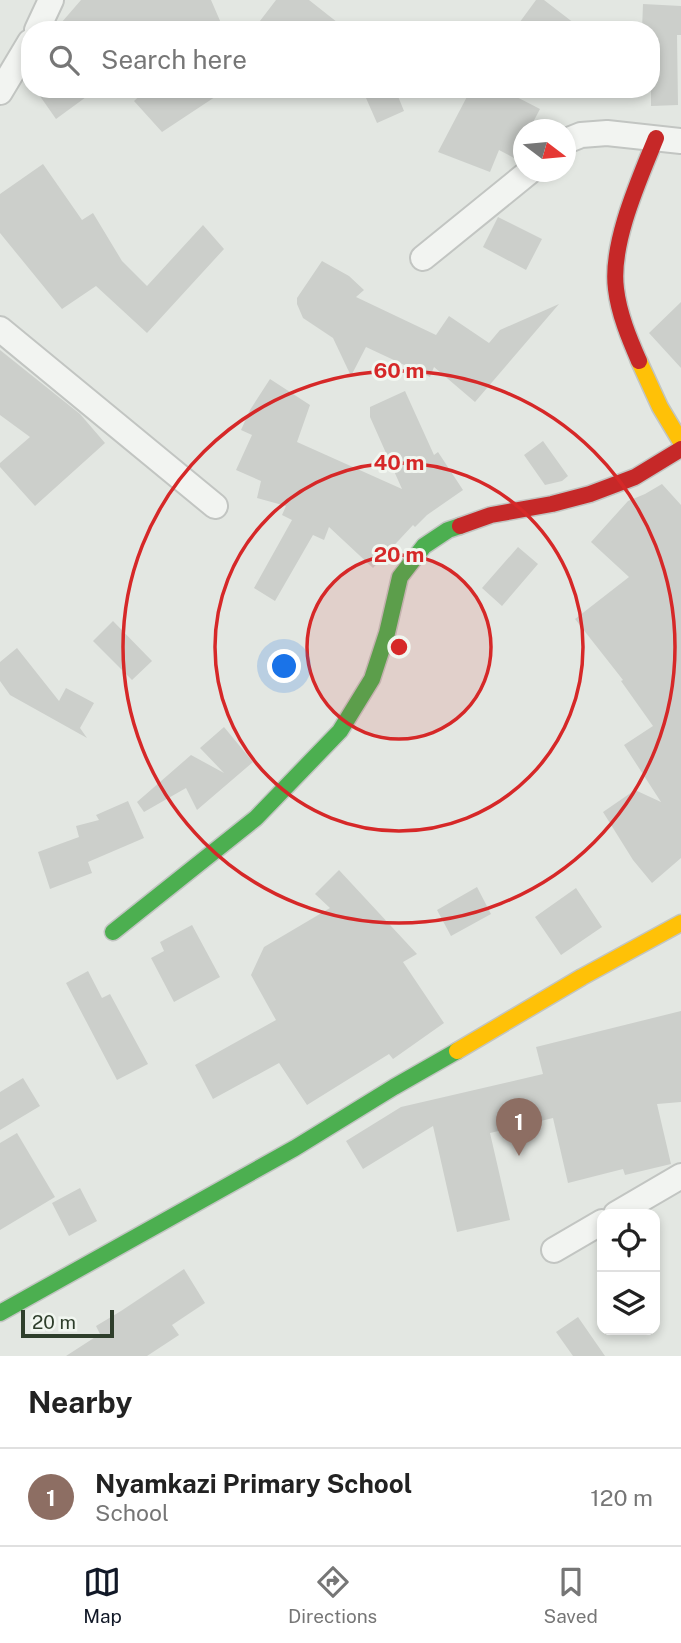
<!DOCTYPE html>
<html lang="en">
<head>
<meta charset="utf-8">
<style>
  :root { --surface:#fff; --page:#f2f2f2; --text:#222; --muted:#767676; --line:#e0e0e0; --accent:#111827 }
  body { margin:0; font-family:"Public Sans",sans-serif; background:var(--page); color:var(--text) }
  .controls { position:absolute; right:21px; bottom:21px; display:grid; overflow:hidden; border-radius:14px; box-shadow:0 4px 10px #0003 }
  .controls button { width:63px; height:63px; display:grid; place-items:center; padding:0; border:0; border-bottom:2px solid var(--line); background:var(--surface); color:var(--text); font:35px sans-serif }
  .compass { position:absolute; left:513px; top:119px; width:63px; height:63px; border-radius:50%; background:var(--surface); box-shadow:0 4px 10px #0003; rotate:106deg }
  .scale { position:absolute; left:21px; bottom:18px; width:93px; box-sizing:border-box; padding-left:7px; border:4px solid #2e3e2b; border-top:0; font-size:19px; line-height:24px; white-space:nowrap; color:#2e3e2b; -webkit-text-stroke:5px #f1f6f0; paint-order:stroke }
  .you { position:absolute; left:285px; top:667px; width:24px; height:24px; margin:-18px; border:5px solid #fff; border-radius:50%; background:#1a73e8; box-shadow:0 0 0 10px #1a73e833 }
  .badge { display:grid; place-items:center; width:46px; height:46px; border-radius:50%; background:var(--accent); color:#fff; font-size:23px; font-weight:700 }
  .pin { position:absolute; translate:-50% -58px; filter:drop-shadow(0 2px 4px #0008) }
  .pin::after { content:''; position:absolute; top:37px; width:24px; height:21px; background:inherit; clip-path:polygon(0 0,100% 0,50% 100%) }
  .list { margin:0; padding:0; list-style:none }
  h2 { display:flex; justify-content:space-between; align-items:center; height:91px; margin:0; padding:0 28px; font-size:30px }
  h2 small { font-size:23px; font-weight:400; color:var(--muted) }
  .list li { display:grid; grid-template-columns:46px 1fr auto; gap:21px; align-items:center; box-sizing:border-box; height:98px; padding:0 28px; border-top:2px solid var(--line) }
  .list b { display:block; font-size:26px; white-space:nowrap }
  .list p { margin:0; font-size:23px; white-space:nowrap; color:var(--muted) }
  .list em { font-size:23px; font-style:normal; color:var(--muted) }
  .icon { flex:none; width:38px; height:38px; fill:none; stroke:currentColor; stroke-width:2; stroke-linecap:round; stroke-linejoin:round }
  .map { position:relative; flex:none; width:681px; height:1356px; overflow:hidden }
  .search { position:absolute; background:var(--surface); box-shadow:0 4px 10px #0003; left:21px; right:21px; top:21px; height:77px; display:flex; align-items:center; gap:18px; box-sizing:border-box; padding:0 24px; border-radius:28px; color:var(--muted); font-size:26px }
  .sheet { height:189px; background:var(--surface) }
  nav { display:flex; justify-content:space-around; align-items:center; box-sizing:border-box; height:98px; border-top:2px solid var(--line); background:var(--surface); font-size:19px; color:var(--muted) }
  nav a { display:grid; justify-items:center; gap:4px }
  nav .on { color:var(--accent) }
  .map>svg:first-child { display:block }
  .building { fill:#cccfcb }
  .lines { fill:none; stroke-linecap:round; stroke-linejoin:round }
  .street-casing { stroke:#c2c5c2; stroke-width:28 }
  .fast-casing { stroke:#c2c5c2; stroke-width:19 }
  .slow-casing { stroke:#c2c5c2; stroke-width:19 }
  .jam-casing { stroke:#c2c5c2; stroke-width:19 }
  .street { stroke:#f2f4f1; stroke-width:24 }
  .fast { stroke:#4caf50; stroke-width:16 }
  .slow { stroke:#ffc107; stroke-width:16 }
  .jam { stroke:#c62828; stroke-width:16 }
  .ring { fill:none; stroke:#d62828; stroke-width:3.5 }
  .centre { fill:#d62828; stroke:#f1f6f0; stroke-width:3.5 }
  .ring-label { font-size:21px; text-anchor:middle; font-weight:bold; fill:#d62828; stroke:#f1f6f0; stroke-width:6; stroke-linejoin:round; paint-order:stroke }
</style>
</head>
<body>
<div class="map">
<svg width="681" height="1356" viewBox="0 0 681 1356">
  <rect width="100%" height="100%" fill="#e3e7e2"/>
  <!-- building -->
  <path class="building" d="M81,0H211L224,30H55Z
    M276,0H309L347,30H253Z
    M536,0H544L583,30H514Z
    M643,4L681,6V35H677L678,105L651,106V30H642Z
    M35,89H97L56,119Z
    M147,89H227L162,132L134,101Z
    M386,89H395L404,111L377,123L366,98Z
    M471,89H501L540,109L529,130H523V141L514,158L499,150L490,172L438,152Z
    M43,164L82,220L93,213L122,261L147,286L203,225L224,249L147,333L96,286L62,309L0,233V194Z
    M498,217L542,239L526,270L483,247Z
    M322,261L349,276L364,290L356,297L436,335L449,316L489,343L500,330L559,304L475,402L434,367L430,377L366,347L351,376L333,338L303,318L297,304V298Z
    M681,302V368L649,333Z
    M0,350L80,414L105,443L35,506L0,467V463L30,437L0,415Z
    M270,379L310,405L297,442L402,489L370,417V407L405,391L434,455L438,452L463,490L427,515L415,527L413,525L373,568L329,527L324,540L313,535L275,601L254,588L292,520L282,515L286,506L257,498L261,481L236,470L252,435L241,430L250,410Z
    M543,441L568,476L562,481L545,485L524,455Z
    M662,484L681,505V858L652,883L633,860L603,812L635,790L661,802L624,745L653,726L621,681L623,680L575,619L629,577L591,542L628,501L645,494Z
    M518,547L538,564L502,606L482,588Z
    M113,621L152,661L132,680L93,641Z
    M17,648L59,701L66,688L94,703L80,728L87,738L10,695L0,681V662Z
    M224,727L253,762L197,810L186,788L144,812L137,802L191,755L224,773L200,748Z
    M128,801L144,838L88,862L92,873L50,889L38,852L79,837L76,826L99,820L96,815Z
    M339,870L417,954L403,962L444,1023L393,1059L389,1054L307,1105L279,1063L213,1099L195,1065L276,1020L251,975L264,947L330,908L315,894Z
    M477,887L491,914L451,936L437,910Z
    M576,888L602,927L561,955L535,917Z
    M192,925L220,977L174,1002L151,958L164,951L160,942Z
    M88,971L102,998L110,994L148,1064L117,1080L66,983Z
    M681,1011V1102L657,1104L671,1164L625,1175L623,1169L568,1183L553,1118L490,1133L510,1220L457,1232L433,1126L363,1169L346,1141L401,1107L543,1074L536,1047Z
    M23,1078L40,1106L0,1130V1092Z
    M17,1133L55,1197L0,1230V1143Z
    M80,1188L97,1221L69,1236L52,1203Z
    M184,1269L205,1303L172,1325L179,1335L147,1356H66L100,1334L96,1326L121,1311Z
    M578,1317L605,1356H573L556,1332Z"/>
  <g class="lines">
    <defs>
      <path id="street" d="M37,30L51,0
        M0,92L30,42
        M566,141L581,135L607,133L681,141
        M423,258L529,172
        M0,329L215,506
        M616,1214L681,1176
        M554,1250L602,1222"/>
      <path id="fast" d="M113,932L256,818L340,731L372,679L387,633L400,577L424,546L448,530L460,526
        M0,1313L295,1148L394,1087L457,1051"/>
      <path id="slow" d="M639,361L660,407L681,442
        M457,1051L582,977L681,923"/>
      <path id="jam" d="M639,361C629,338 619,314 616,289C610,244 639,180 656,138
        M460,526L491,515L552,504L590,494L635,477L681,449"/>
    </defs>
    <!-- street casing -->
    <use href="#street" class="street-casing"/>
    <!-- fast casing -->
    <use href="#fast" class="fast-casing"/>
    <!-- slow casing -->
    <use href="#slow" class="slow-casing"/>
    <!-- jam casing -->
    <use href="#jam" class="jam-casing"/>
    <!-- street -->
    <use href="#street" class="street"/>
    <!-- fast -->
    <use href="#fast" class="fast"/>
    <!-- slow -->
    <use href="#slow" class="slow"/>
    <!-- jam -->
    <use href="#jam" class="jam"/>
  </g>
  <!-- distance rings -->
  <circle cx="399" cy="647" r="92" fill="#d62828" fill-opacity=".12"/>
  <g class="ring">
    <circle cx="399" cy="647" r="92"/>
    <circle cx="399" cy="647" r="184"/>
    <circle cx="399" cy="647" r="276"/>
  </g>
  <circle cx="399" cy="647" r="10" class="centre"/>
  <g class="ring-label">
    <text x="399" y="378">60 m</text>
    <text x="399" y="470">40 m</text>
    <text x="399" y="562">20 m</text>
  </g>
</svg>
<div class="controls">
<button><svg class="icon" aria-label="locate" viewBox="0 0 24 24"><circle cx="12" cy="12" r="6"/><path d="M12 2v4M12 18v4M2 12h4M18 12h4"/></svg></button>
<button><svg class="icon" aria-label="layers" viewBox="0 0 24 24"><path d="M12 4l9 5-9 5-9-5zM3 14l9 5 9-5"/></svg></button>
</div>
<svg class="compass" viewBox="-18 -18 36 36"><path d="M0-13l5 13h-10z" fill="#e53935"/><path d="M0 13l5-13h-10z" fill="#767676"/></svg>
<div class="scale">20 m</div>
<div class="you"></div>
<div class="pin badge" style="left:519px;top:1156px;background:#8d6e63">1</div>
<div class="search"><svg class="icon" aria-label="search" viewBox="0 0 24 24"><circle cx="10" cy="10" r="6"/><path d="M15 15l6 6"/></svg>Search here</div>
</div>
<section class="sheet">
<h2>Nearby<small></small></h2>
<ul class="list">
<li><span class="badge" style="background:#8d6e63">1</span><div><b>Nyamkazi Primary School</b><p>School</p></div><em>120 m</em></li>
</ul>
</section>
<nav>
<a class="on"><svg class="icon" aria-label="map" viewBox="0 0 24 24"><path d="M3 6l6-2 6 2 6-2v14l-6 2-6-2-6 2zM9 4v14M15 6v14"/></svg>Map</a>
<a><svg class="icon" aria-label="directions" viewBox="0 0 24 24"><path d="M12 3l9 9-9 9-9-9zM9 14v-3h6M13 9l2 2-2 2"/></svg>Directions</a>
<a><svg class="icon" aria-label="saved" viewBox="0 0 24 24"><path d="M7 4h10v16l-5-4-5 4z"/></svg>Saved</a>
</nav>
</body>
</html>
